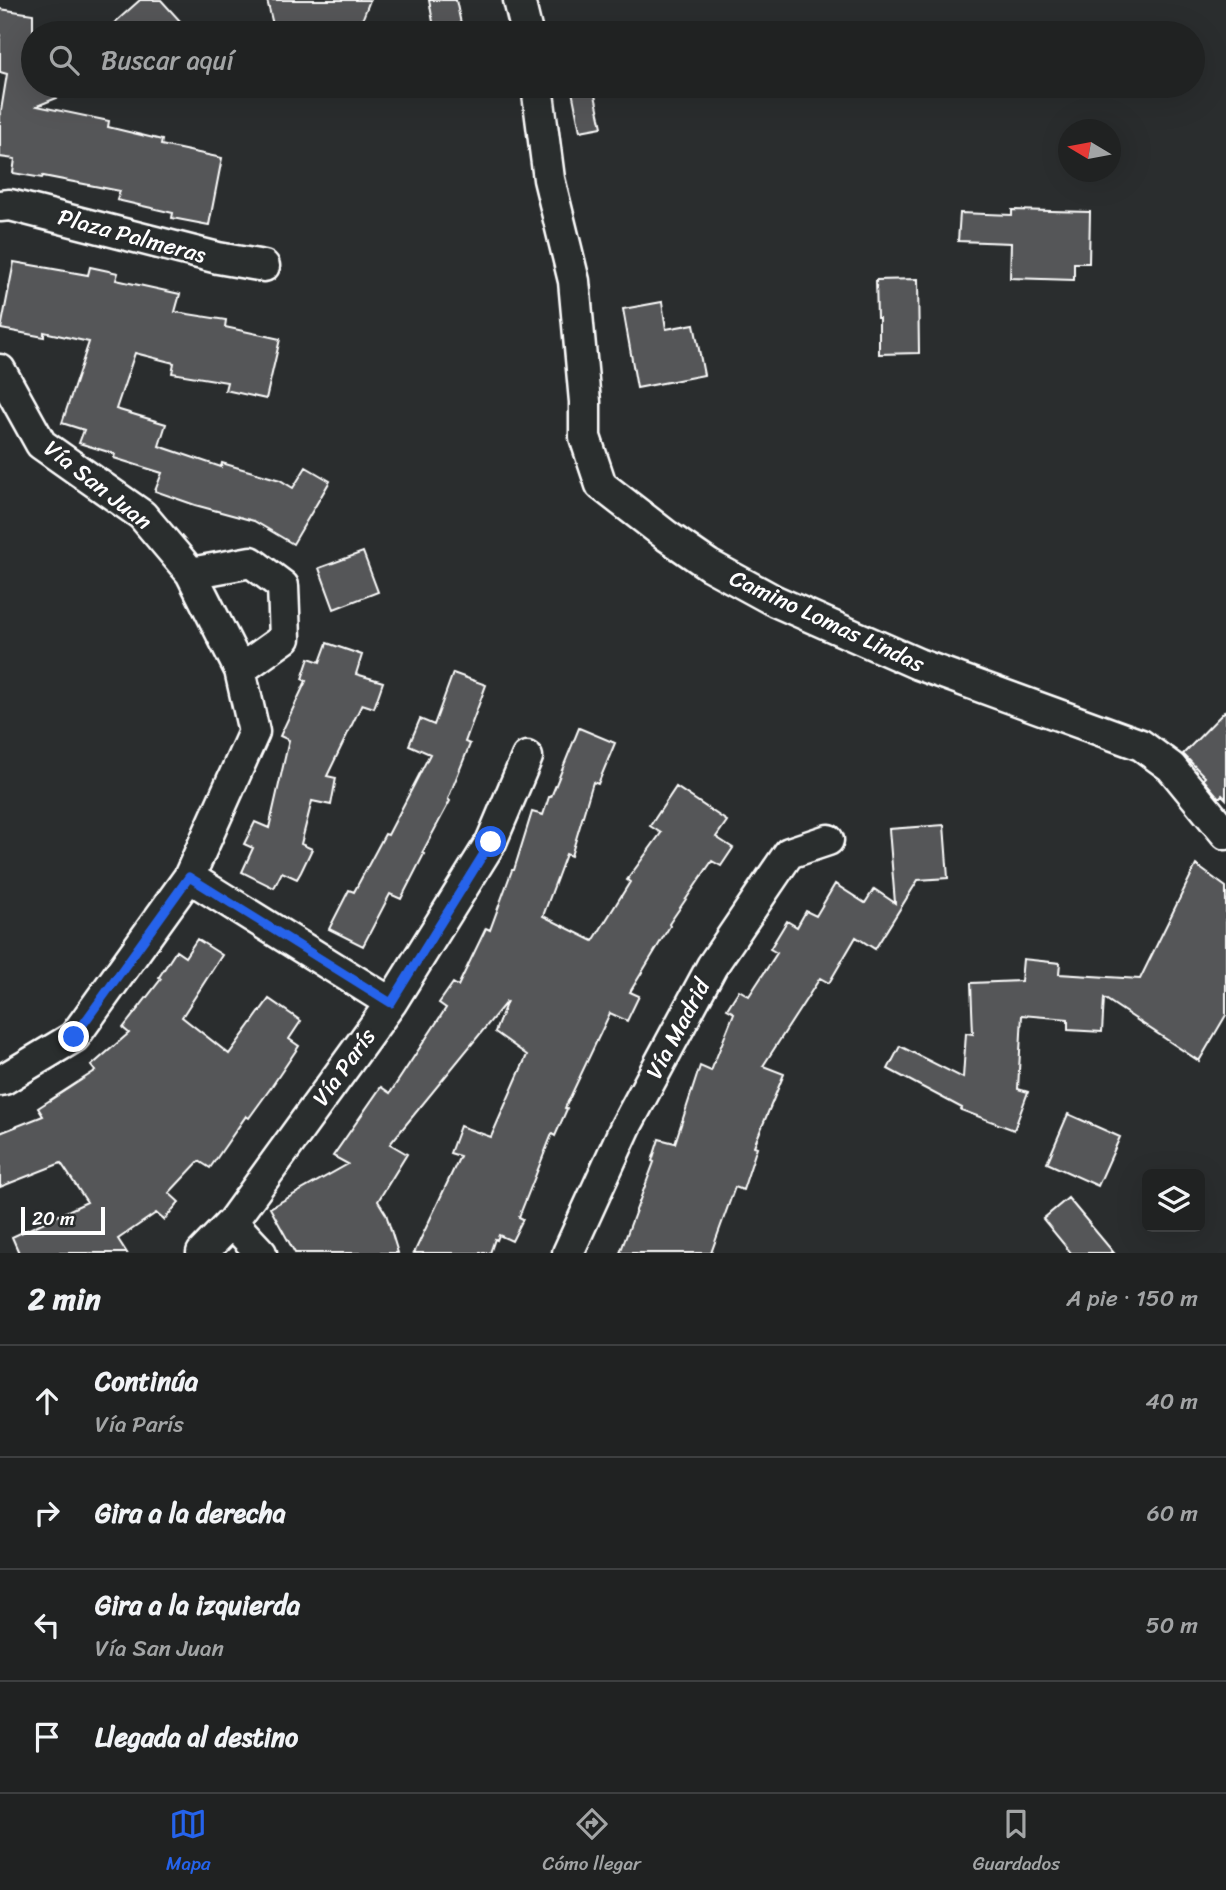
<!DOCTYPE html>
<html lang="es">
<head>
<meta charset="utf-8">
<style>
  :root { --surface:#202222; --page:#2d2f2f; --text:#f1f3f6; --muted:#a2a4a5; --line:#3d3f40; --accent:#2563eb }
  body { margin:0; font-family:Sriracha,sans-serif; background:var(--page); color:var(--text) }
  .controls { position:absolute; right:21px; bottom:21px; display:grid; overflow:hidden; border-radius:10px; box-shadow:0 7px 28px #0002 }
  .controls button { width:63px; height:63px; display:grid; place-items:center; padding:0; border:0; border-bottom:2px solid var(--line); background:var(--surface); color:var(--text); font:35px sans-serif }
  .compass { position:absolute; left:1058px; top:119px; width:63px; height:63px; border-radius:50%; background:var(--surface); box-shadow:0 7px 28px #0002; rotate:280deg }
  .scale { position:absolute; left:21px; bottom:18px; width:84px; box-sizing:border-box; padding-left:7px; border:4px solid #fff; border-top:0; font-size:19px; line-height:24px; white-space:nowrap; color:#fff; -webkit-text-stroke:5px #2a2d2e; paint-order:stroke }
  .stop { position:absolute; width:21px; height:21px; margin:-16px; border:5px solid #2563eb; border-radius:50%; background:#fff }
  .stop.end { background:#2563eb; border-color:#fff; box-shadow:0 2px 7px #0008 }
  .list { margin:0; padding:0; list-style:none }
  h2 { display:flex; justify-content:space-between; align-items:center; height:91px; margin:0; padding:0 28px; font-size:30px }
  h2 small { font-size:23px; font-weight:400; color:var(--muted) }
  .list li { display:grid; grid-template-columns:46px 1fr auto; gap:21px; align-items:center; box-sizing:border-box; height:112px; padding:0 28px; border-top:2px solid var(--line) }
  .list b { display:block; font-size:26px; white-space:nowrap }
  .list p { margin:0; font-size:23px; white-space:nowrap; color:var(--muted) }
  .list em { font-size:23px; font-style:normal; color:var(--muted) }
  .icon { flex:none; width:38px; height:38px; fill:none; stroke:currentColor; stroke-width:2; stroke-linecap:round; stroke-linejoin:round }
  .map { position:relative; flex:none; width:1226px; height:1253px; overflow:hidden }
  .search { position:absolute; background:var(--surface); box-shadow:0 7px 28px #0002; left:21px; right:21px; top:21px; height:77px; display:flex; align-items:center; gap:18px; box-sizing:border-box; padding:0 24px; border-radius:38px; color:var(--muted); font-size:26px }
  .sheet { height:539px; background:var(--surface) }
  nav { display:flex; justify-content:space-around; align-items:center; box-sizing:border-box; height:98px; border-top:2px solid var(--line); background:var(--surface); font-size:19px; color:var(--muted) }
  nav a { display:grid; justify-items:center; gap:4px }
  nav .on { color:var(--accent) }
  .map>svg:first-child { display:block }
  .building { fill:#555758; stroke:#fff; stroke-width:2 }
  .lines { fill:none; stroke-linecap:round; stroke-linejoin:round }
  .minor-casing { stroke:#fff; stroke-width:35 }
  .minor { stroke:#2a2d2e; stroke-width:30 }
  .route { stroke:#2563eb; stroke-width:9 }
  .labels { text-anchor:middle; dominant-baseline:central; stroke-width:5; stroke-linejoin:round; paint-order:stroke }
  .street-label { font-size:23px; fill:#fff; stroke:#2a2d2e }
</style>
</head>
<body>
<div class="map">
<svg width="1226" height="1253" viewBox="0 0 1226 1253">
  <rect width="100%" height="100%" fill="#2a2d2e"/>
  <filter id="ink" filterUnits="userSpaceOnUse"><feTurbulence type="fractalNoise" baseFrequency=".0143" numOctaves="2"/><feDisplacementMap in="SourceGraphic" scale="14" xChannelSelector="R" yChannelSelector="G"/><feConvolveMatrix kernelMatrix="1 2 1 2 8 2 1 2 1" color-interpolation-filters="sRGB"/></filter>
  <g filter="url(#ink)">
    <!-- building -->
    <path class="building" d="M140,0H161L191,33H103Z
      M267,0H370L357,33H275Z
      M429,0H456L463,33H435Z
      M0,9L33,14V86H86L37,106L109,121L108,127L162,140L161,145L222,158L209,225L172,218L173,213L117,200L120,191L43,176L42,178L13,173L15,159L0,157V117L7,74L0,72Z
      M571,86H593L602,127L580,131Z
      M1012,210L1090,212L1089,263H1074V280L1010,278L1011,243L958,241L960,213L1012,215Z
      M14,262L88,275L90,267L118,273L116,280L180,294L175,312L226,320L225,327L280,339L266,399L225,390L227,382L172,373L174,363L135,353L116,409L166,424L159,446L221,467L222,463L280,480L293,488L306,467L330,481L293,544L254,521L195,505L155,491L162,473L114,458L115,454L79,443L84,430L62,423L89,342L44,332V337L1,329Z
      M918,279L919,353L879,354V318H877L876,280Z
      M662,302L666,329L694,324L704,375L637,388L623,309Z
      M363,552L378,592L334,609L319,568Z
      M327,643L362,655L356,674L383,682L374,708L362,704L327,776L336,778L331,805L312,801L301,844L312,849L301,872L297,879L282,872L274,888L242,872L253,848L244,844L255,822L269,828L289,740L280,736L306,681L302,679L309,658L320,662Z
      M453,673L486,685L465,742L470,744L448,799L450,801L422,853L424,854L401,899L390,894L363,946L329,929L349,890L354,892L385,834L388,835L430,754L409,745L420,719L434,725Z
      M1226,710V799L1222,795L1219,798L1203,779L1205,777L1183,754Z
      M579,728L615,743L598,784L593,782L571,856L566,854L543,916L593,941L630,882L627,880L661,833L650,826L676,787L727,821L716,837L733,848L721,866L712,861L669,924L670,926L630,992L639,996L627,1021L610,1013L565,1108L567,1109L555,1136L552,1134L519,1217L523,1219L512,1241L499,1235L497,1240L495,1239L490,1253H414L460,1156L450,1153L460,1126L491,1137L527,1055L495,1032L507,1001L390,1144L407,1154L378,1201L386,1214L398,1253H295L270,1208L348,1164L333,1156L381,1087L390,1093L446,1008L439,1003L453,983L458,986L486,928L490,930L512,870H514L532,812L543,815L549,797H551Z
      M944,825L948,878L918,880L875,949L856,937L829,983L820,978L763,1066L784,1074L754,1146L757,1147L743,1190L735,1187L711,1253H620L654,1162L652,1161L659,1139L675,1143L700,1066L711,1071L734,1013L727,1009L739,990L749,996L777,953L770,949L787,921L797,927L806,911L816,916L835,884L865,903L874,889L895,903L889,829Z
      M1196,865L1226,887V1015L1199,1061L1104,998L1102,1032L1068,1030V1019L1022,1015L1018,1089L1028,1092L1014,1130L961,1110L962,1108L888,1069L900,1046L963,1078L966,1033L973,1034L971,983L1021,981L1023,959L1060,963L1059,974L1140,979Z
      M197,939L222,955L182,1017L229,1054L269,999L301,1021L289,1039L299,1046L270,1089L249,1118L246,1116L210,1168L199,1161L169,1193L179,1202L164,1220L156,1213L118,1239L127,1253H19L12,1237L87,1202L61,1163L0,1187V1133L43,1116L38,1108L95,1071L91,1066L129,1033L123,1028L161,979L159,977L176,951L185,957Z
      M1068,1114L1120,1137L1098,1186L1047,1163Z
      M1068,1198L1114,1253H1071L1043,1219Z"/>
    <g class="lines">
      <defs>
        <path id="minor" d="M519,0L527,33
          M537,86L549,179L574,281L585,402V437L601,485L667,536L709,565L775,601L918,664L1141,745L1171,767L1226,834
          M0,206L10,205L218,258L264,266
          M0,370L41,444L142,515L191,573L240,670L254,732L189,877L74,1037L4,1079L0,1080
          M191,573L251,562L283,586L285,638L240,670
          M189,877L391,1003
          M232,1222L261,1253
          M202,1253L232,1222L391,1003L491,842L527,757
          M568,1253L626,1126L712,966L789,853L828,840"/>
      </defs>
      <!-- minor casing -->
      <use href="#minor" class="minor-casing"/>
      <!-- minor -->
      <use href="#minor" class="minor"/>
    </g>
  </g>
  <g class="lines" filter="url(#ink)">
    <!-- route -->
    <path class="route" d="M74,1037L189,877L391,1003L491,842"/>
  </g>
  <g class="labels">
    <!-- street labels -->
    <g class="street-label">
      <text transform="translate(132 236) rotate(15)">Plaza Palmeras</text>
      <text transform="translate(98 485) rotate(38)">Vía San Juan</text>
      <text transform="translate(827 621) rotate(25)">Camino Lomas Lindas</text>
      <text transform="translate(678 1029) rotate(-62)">Vía Madrid</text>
      <text transform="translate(344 1067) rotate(-54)">Vía París</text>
    </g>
  </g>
</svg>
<div class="controls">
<button><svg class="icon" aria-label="layers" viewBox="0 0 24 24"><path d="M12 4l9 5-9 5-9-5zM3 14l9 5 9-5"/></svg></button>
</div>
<svg class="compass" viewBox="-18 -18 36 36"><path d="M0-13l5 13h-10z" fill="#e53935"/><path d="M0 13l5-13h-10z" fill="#a2a4a5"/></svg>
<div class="scale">20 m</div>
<div class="stop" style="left:491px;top:842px"></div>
<div class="stop end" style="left:74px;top:1037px"></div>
<div class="search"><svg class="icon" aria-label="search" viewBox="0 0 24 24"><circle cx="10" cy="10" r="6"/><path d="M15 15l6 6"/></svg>Buscar aquí</div>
</div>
<section class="sheet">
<h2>2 min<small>A pie · 150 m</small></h2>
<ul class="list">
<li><svg class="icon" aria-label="ahead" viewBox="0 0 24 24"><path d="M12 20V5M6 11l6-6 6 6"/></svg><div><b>Continúa</b><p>Vía París</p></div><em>40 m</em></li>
<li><svg class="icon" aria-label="right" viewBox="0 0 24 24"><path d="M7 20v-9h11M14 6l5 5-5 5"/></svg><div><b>Gira a la derecha</b></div><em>60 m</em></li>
<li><svg class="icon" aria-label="left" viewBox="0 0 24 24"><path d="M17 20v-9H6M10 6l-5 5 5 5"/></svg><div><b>Gira a la izquierda</b><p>Vía San Juan</p></div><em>50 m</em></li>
<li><svg class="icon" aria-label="arrive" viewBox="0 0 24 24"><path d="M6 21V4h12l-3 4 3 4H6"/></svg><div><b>Llegada al destino</b></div></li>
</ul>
</section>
<nav>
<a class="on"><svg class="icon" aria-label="map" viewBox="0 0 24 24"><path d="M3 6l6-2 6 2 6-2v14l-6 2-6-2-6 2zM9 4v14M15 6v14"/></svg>Mapa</a>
<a><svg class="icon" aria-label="directions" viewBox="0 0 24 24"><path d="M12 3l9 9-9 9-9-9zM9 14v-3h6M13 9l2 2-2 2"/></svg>Cómo llegar</a>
<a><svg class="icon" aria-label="saved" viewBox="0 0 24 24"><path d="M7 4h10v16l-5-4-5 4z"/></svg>Guardados</a>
</nav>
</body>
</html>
